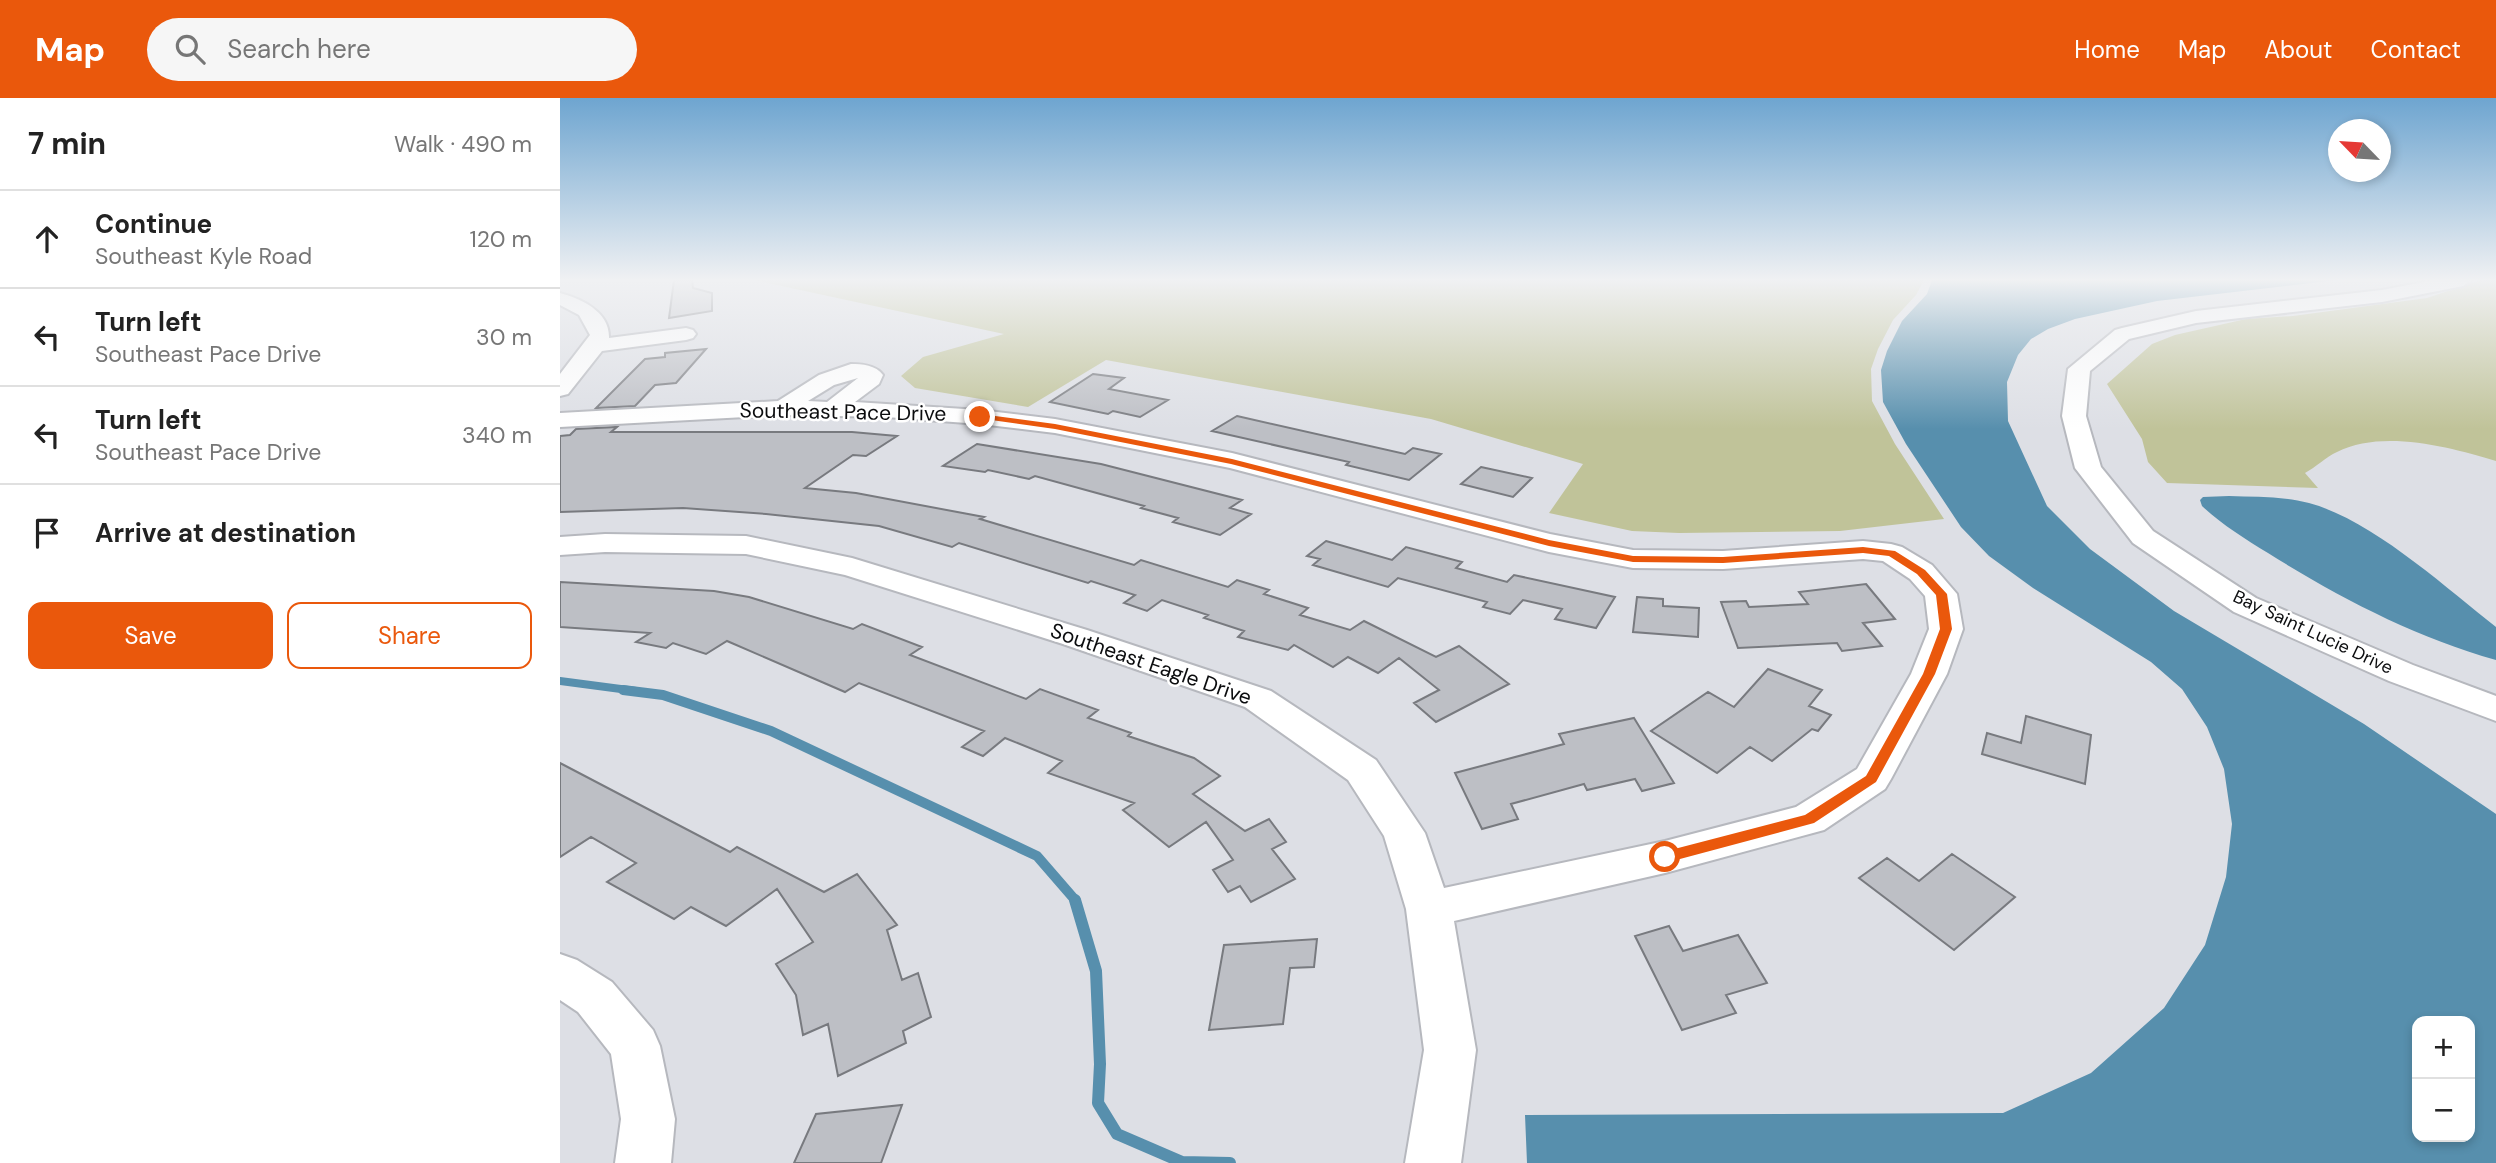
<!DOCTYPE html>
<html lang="en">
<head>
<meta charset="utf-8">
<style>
  :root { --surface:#fff; --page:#f6f6f6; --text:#222; --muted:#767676; --line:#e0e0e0; --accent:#ea580c }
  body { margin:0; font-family:"DM Sans",sans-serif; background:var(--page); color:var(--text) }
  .controls { position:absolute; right:21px; bottom:21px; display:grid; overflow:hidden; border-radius:14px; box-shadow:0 4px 10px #0003 }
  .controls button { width:63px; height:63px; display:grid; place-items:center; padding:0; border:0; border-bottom:2px solid var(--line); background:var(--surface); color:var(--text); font:35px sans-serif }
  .compass { position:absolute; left:1768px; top:21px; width:63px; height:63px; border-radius:50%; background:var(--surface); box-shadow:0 4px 10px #0003; rotate:295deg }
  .stop { position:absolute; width:21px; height:21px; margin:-16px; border:5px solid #ea580c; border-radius:50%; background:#fff }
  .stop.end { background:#ea580c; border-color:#fff; box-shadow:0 2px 7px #0008 }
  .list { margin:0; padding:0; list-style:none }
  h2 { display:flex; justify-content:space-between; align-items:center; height:91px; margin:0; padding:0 28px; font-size:30px }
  h2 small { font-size:23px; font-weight:400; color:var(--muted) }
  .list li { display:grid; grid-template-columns:46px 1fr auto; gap:21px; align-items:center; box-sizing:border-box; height:98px; padding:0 28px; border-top:2px solid var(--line) }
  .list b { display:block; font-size:26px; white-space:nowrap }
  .list p { margin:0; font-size:23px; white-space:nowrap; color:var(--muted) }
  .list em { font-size:23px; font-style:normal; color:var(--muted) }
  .actions { display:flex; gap:14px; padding:21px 28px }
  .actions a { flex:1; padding:16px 0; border:2px solid var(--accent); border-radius:14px; text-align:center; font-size:24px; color:var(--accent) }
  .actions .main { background:var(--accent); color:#fff }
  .icon { flex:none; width:38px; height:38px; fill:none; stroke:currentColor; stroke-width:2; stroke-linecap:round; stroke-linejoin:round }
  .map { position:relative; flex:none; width:1936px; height:1065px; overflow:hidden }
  header { display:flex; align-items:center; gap:42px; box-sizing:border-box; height:98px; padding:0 35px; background:var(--accent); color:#fff }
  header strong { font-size:33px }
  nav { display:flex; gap:38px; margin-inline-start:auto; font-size:24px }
  .search { width:490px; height:63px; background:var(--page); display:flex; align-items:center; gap:18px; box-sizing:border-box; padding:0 24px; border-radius:38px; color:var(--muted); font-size:26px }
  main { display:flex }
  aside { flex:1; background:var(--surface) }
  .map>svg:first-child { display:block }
  .green { fill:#c0c399 }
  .water { fill:#578fad; fill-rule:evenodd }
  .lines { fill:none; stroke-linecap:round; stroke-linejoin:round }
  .stream-far2 { stroke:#578fad; stroke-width:8 }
  .stream-far1 { stroke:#578fad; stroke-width:10 }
  .stream { stroke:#578fad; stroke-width:12 }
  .building { fill:#bdbfc5; stroke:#787a7f; stroke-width:2 }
  .minor-casing { stroke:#b6b8be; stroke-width:4 }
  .minor { fill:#fff; fill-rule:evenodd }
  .route { fill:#ea580c }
  .labels { text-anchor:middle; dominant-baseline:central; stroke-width:5; stroke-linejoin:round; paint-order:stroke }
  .far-street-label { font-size:18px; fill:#0b0c0e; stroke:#fff }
  .street-label { font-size:21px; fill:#0b0c0e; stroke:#fff }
</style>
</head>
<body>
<header>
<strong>Map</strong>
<div class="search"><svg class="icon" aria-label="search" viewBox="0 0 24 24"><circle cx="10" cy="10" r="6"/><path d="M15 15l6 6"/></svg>Search here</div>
<nav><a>Home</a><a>Map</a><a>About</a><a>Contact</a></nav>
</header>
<main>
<aside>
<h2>7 min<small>Walk · 490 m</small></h2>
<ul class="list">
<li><svg class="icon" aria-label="ahead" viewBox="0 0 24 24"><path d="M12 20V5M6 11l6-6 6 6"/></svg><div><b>Continue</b><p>Southeast Kyle Road</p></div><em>120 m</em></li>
<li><svg class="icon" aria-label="left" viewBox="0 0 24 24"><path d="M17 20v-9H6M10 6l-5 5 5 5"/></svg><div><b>Turn left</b><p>Southeast Pace Drive</p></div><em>30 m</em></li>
<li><svg class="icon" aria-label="left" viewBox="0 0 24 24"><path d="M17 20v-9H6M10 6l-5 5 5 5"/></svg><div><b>Turn left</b><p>Southeast Pace Drive</p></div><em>340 m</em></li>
<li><svg class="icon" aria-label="arrive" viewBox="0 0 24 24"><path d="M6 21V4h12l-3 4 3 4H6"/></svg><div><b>Arrive at destination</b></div></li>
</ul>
<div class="actions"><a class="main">Save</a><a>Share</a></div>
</aside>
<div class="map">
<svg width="1936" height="1065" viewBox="0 0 1936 1065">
  <rect width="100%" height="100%" fill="#dddfe5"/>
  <!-- green -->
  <path class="green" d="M194,182H1364L1356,197L1333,222L1318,251L1311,271L1312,303L1335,346L1384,421L1280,433L1119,435L1072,433L989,415L1023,366L871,321L546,262L468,309L355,290L341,278L363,259L444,236Z
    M1921,182H1936V363C1890,349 1822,331 1777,354C1766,359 1756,369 1745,375L1758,390L1607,385L1588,364L1582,341L1547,286L1592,246L1615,237L1686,221L1733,218L1867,200Z"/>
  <!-- water -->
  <path class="water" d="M1372,182H1777L1597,203L1515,221L1488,231L1471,241L1458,257L1447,284L1448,323L1487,408L1530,451L1614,513L1804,626L1936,716V1065H967L965,1017L1443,1015L1531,975L1604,910L1645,847L1666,779L1672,726L1664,671L1647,629L1622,591L1591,564L1473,490L1429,458L1401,429L1346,346L1323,304L1321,272L1327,253L1342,223L1367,196ZM1857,923H1910V1039H1857Z
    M1669,398C1696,399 1723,398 1749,405C1812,422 1885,489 1936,529V562C1855,539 1778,499 1708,455C1685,441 1661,426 1642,408L1640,402L1643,399Z"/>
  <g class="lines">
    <!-- stream-far2 -->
    <path class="stream-far2" d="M0,583L76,593"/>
    <!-- stream-far1 -->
    <path class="stream-far1" d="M63,592L103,597L211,633L477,758L516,803"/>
    <!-- stream -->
    <path class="stream" d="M515,802L536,873L540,966L538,1005L557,1036L622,1064L670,1065"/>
  </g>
  <!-- building -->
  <path class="building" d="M114,182H132L133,190L152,195V213L109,220Z
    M146,251L116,285L95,287L75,308L36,310L85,261L105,259V255Z
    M533,276L564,280L549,291L608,302L580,319L553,313L548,316L490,304Z
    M677,318L845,356L853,350L881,356L849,382L786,367L789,364L652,333Z
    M57,329L51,334H292L337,338L306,358L293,357L245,390L296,395L424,419L420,421L574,467L581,462L668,489L677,482L709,492L704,496L748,510L740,517L790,532L804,523L876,559L899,548L949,586L876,624L854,605L879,592L839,560L818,575L788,559L773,569L734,547L728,552L678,539L684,533L644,520L648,517L602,502L587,513L564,505L575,497L531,483L528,485L399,445L392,449L319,428L206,416L123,410L0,414V338L10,337L16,331Z
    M417,346L541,366L682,402L670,410L691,416L660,437L613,424L618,420L581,410L584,408L475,378L469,381L428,372L425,374L383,368Z
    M921,369L972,380L953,399L901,386Z
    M766,443L832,462L846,449L902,464L896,470L947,484L954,477L1055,499L1036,530L995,521L1002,511L963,502L950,516L923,509L927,504L838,480L828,489L753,467L760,461L747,458Z
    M0,484L154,493L189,499L293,531L302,526L362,549L350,557L466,601L480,591L538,612L528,620L571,635L568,638L634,660L660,678L633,696L685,733L709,721L726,744L712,751L735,781L691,804L680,788L668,794L653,772L673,762L646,724L609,749L563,712L574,705L488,675L502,663L445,640L423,658L402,649L424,633L299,585L285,594L167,543L146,556L113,545L106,550L76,544L90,535L0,529Z
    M1306,486L1335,521L1303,525L1322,548L1282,553L1277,545L1178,550L1161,504L1186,503L1189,509L1248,506L1239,494Z
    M1077,499L1103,501V508L1139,510L1138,539L1073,534Z
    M1208,571L1262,592L1249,608L1271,617L1258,633L1252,631L1212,663L1190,649L1157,675L1091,633L1148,594L1174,609Z
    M1466,618L1531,637L1525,686L1422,656L1427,635L1461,645Z
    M1074,620L1114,685L1082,693L1075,681L1027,692L1024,686L951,706L958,721L922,731L895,675L1004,646L999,636Z
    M0,665L170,754L177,749L264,794L297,776L337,827L327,832L342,882L358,875L371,919L343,933L346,945L278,978L268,926L243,937L236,897L216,866L253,844L217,791L166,828L131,809L114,821L47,784L76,765L31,739L0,759Z
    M1392,756L1455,799L1394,852L1299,780L1327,760L1359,783Z
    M1109,828L1123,853L1178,837L1207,885L1166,897L1176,915L1122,932L1075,838Z
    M757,841L754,869L730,870L723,926L649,932L664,847Z
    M342,1007L321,1065H234L256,1016Z"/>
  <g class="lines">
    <defs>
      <path id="minor" d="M1874,182H1912L1903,188L1822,204L1636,225L1569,241L1530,273L1526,318L1541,369L1593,433L1696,500L1853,567L1936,598V623L1829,583L1674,514L1573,445L1515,370L1502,318L1508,271L1555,232L1562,230L1636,213L1822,192Z
        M0,195C22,201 50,214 49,240L126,230L133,232L136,236L133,240L126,242L42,253L8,296L0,298V276L30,237L19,217L0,207Z
        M291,266C302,266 316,267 323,277L319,286L295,304L420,312L495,321L672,355L990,436L1073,452L1163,453L1303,443L1331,446L1342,449L1372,467L1397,496L1403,531L1387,576L1331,681L1325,691L1264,732L1105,775L894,823L916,952L901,1065H845L864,952L846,811L824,738L788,682L685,609L503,546L285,477L186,456L45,454L0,457V439L45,436L186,438L292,460L527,532L711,593L816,662L865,735L884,790L1105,743L1236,709L1297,671L1351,576L1369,531L1365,498L1350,481L1323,463L1303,461L1163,471L1073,470L989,454L670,370L495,335L420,326L326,319L224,317L0,329V315L218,303L259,277ZM298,280L267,304L248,303L274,287Z
        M0,856L17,862L52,884L93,932L100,948L115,1021L111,1065H55L61,1021L51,956L18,914L0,902Z"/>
    </defs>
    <!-- minor casing -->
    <use href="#minor" class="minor-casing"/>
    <!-- minor -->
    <use href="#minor" class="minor"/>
  </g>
  <!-- sky -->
  <linearGradient id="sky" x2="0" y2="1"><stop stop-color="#6ea5d0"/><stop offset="0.55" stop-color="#f0f1f3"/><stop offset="1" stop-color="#f0f1f3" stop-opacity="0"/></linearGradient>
  <rect width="1936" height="331" fill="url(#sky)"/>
  <!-- route -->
  <path class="route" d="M420,316L495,326L672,361L989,442L1073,458L1163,459L1303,449L1335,453L1365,472L1387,496L1392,531L1375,576L1316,684L1254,725L1105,765L1099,763L1097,759L1099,755L1245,717L1306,678L1363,576L1380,531L1376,497L1357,476L1329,458L1303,455L1163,465L1073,464L989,448L671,366L495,331L417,320Z"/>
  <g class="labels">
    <!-- far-street labels -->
    <g class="far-street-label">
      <text transform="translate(1753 534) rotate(25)">Bay Saint Lucie Drive</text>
    </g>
    <!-- street labels -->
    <g class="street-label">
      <text transform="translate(283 314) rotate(1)">Southeast Pace Drive</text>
      <text transform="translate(591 566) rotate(19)">Southeast Eagle Drive</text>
    </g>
  </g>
</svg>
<div class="controls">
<button>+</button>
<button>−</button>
</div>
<svg class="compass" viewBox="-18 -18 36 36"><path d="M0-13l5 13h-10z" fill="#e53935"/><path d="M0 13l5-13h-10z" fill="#767676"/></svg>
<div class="stop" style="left:1105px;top:759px"></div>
<div class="stop end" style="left:420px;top:319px"></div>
</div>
</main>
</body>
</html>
